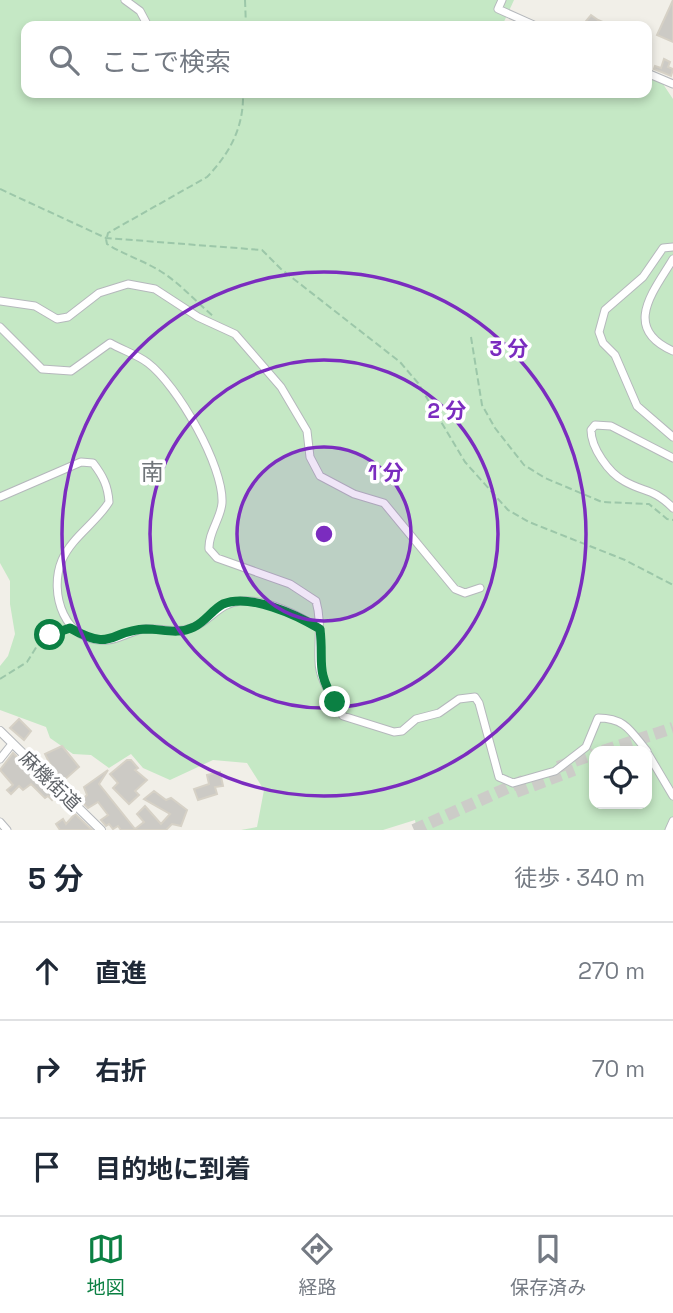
<!DOCTYPE html>
<html lang="ja">
<head>
<meta charset="utf-8">
<style>
  :root { --surface:#fff; --page:#f2f2f3; --text:#1f2937; --muted:#747a83; --line:#e0e1e3; --accent:#0b8043 }
  body { margin:0; font-family:"Space Grotesk","Noto Sans JP",sans-serif; background:var(--page); color:var(--text) }
  .controls { position:absolute; right:21px; bottom:21px; display:grid; overflow:hidden; border-radius:14px; box-shadow:0 4px 10px #0003 }
  .controls button { width:63px; height:63px; display:grid; place-items:center; padding:0; border:0; border-bottom:2px solid var(--line); background:var(--surface); color:var(--text); font:35px sans-serif }
  .stop { position:absolute; width:21px; height:21px; margin:-16px; border:5px solid #0b8043; border-radius:50%; background:#fff }
  .stop.end { background:#0b8043; border-color:#fff; box-shadow:0 2px 7px #0008 }
  .list { margin:0; padding:0; list-style:none }
  h2 { display:flex; justify-content:space-between; align-items:center; height:91px; margin:0; padding:0 28px; font-size:30px }
  h2 small { font-size:23px; font-weight:400; color:var(--muted) }
  .list li { display:grid; grid-template-columns:46px 1fr auto; gap:21px; align-items:center; box-sizing:border-box; height:98px; padding:0 28px; border-top:2px solid var(--line) }
  .list b { display:block; font-size:26px; white-space:nowrap }
  .list em { font-size:23px; font-style:normal; color:var(--muted) }
  .icon { flex:none; width:38px; height:38px; fill:none; stroke:currentColor; stroke-width:2; stroke-linecap:round; stroke-linejoin:round }
  .map { position:relative; flex:none; width:673px; height:830px; overflow:hidden }
  .search { position:absolute; background:var(--surface); box-shadow:0 4px 10px #0003; left:21px; right:21px; top:21px; height:77px; display:flex; align-items:center; gap:18px; box-sizing:border-box; padding:0 24px; border-radius:14px; color:var(--muted); font-size:26px }
  .sheet { height:385px; background:var(--surface) }
  nav { display:flex; justify-content:space-around; align-items:center; box-sizing:border-box; height:98px; border-top:2px solid var(--line); background:var(--surface); font-size:19px; color:var(--muted) }
  nav a { display:grid; justify-items:center; gap:4px }
  nav .on { color:var(--accent) }
  .map>svg:first-child { display:block }
  .green { fill:#c5e8c5; fill-rule:evenodd }
  .building { fill:#cccac5; stroke:#d6d1c6; stroke-width:2 }
  .lines { fill:none; stroke-linecap:round; stroke-linejoin:round }
  .motorway-tunnel { stroke:#ccccc8; stroke-width:12; stroke-dasharray:12 6; stroke-linecap:butt }
  .minor-casing { stroke:#b5b8bc; stroke-width:9 }
  .tertiary-casing { stroke:#b5b8bc; stroke-width:10 }
  .path { stroke:#9cc7a9; stroke-width:2; stroke-dasharray:7 3.5; stroke-linecap:butt }
  .minor { stroke:#fff; stroke-width:7 }
  .tertiary { stroke:#fff; stroke-width:8 }
  .route { stroke:#0b8043; stroke-width:9 }
  .ring { fill:none; stroke:#7b2cbf; stroke-width:3.5 }
  .labels { text-anchor:middle; dominant-baseline:central; stroke-width:7; stroke-linejoin:round; paint-order:stroke }
  .street-label { font-size:19px; fill:#5f6368; stroke:#fff }
  .quarter-label { font-size:23px; fill:#70757a; stroke:#fff }
  .centre { fill:#7b2cbf; stroke:#fff; stroke-width:3.5 }
  .ring-label { font-size:21px; text-anchor:middle; font-weight:bold; fill:#7b2cbf; stroke:#fff; stroke-width:7; stroke-linejoin:round; paint-order:stroke }
</style>
</head>
<body>
<div class="map">
<svg width="673" height="830" viewBox="0 0 673 830">
  <rect width="100%" height="100%" fill="#f1efe8"/>
  <!-- green -->
  <path class="green" d="M0,0H514L502,26H26V93H647V77L663,84L673,99V830H417L415,820L383,830H241L257,827L264,790L247,763L213,760L170,780L143,768L131,754L109,768L91,755L73,754L50,738L46,727L0,710V666L8,656L15,634L10,604V581L0,563ZM594,751H647V804H594Z"/>
  <!-- building -->
  <path class="building" d="M673,0V42L657,35Z
    M591,15L598,20L612,26H582Z
    M664,59L670,62L668,67L673,69L671,76L654,69L655,66L661,68Z
    M19,719L31,731L24,740L10,728Z
    M62,746L79,767L62,782L50,770L52,768L45,754Z
    M13,753L56,795L52,800L48,796L45,798L31,784L23,790L19,786L11,794L7,790L13,785L0,770Z
    M127,760H131L138,768L135,770L147,780L135,791L139,795L129,804L113,788L118,783L110,774Z
    M108,770L99,784L135,829L144,822L137,814L145,806L161,824L170,814L144,799L154,791L166,800L171,798L187,810L181,826L172,824L166,830H121L118,826L113,829L109,824L106,826L101,820L108,815L98,802L88,808L81,801L87,795L84,787Z
    M220,772L223,786L215,787L217,794L198,800L194,789L209,784L207,775Z
    M75,814L92,830H60L56,824L63,819L66,824Z"/>
  <g class="lines">
    <!-- motorway-tunnel -->
    <path class="motorway-tunnel" d="M603,751L673,728
      M558,767L594,754
      M516,792L574,770
      M414,830L525,780"/>
    <defs>
      <path id="minor" d="M125,0L140,11L148,26
        M502,0L498,9L536,26
        M647,73L673,84
        M673,247L663,248L643,277L605,310L599,332L603,343L615,355L637,406L673,437
        M673,259C654,291 621,328 673,351
        M0,301L35,306L57,319L68,317L99,293L128,284L155,289L198,317L235,334L281,387L307,431L310,457L320,476L354,494L384,503L455,589L465,593L480,588
        M0,327L42,369L71,371L110,343C122,350 138,355 148,363C177,385 224,466 222,503C221,518 208,533 209,549L217,558L290,584L316,601C322,622 318,640 319,661C319,681 334,699 343,716L394,732L402,731L416,719L439,713L459,699L475,697L479,703L499,777L513,783L555,771L586,747L598,718C626,718 631,732 647,751
        M673,458L611,426L595,425L591,430C591,448 609,473 624,481C645,493 653,488 673,508
        M0,497L81,462L93,463C103,476 108,486 109,502C96,523 72,537 62,560C48,593 65,645 108,640C120,639 131,631 143,629C159,627 173,634 191,628C210,622 218,603 241,601C267,599 298,615 320,629
        M647,752L673,796
        M0,759L12,744
        M0,822L7,830
        M669,830L673,821"/>
      <path id="tertiary" d="M0,731L101,830"/>
    </defs>
    <!-- minor casing -->
    <use href="#minor" class="minor-casing"/>
    <!-- tertiary casing -->
    <use href="#tertiary" class="tertiary-casing"/>
    <!-- path -->
    <path class="path" d="M245,0L246,26
      M0,189L106,238L262,250L281,269L400,362L418,383L465,462L508,510L529,522L625,560L673,585
      M107,237L108,233L207,177C230,153 244,127 243,93
      M106,239L107,244C123,254 141,260 157,269C179,282 194,300 213,316
      M471,337L482,405L495,428L524,465L545,478L602,502L649,504L667,519L673,520
      M0,679L27,662L42,638L66,630"/>
    <!-- minor -->
    <use href="#minor" class="minor"/>
    <!-- tertiary -->
    <use href="#tertiary" class="tertiary"/>
  </g>
  <g class="lines">
    <!-- route -->
    <path class="route" d="M50,635L70,628C114,653 109,630 146,629C163,629 178,635 194,627C205,622 213,609 223,604C250,593 297,615 320,629C324,663 315,669 335,702"/>
  </g>
  <!-- distance rings -->
  <circle cx="324" cy="534" r="87" fill="#7b2cbf" fill-opacity=".12"/>
  <g class="ring">
    <circle cx="324" cy="534" r="87"/>
    <circle cx="324" cy="534" r="174"/>
    <circle cx="324" cy="534" r="262"/>
  </g>
  <g class="labels">
    <!-- street labels -->
    <g class="street-label">
      <text transform="translate(50 781) rotate(44)">麻機街道</text>
    </g>
    <!-- quarter labels -->
    <g class="quarter-label">
      <text x="152" y="472">南</text>
    </g>
  </g>
  <circle cx="324" cy="534" r="10" class="centre"/>
  <g class="ring-label">
    <text x="509" y="356">3 分</text>
    <text x="447" y="418">2 分</text>
    <text x="386" y="480">1 分</text>
  </g>
</svg>
<div class="controls">
<button><svg class="icon" aria-label="locate" viewBox="0 0 24 24"><circle cx="12" cy="12" r="6"/><path d="M12 2v4M12 18v4M2 12h4M18 12h4"/></svg></button>
</div>
<div class="stop" style="left:50px;top:635px"></div>
<div class="stop end" style="left:335px;top:702px"></div>
<div class="search"><svg class="icon" aria-label="search" viewBox="0 0 24 24"><circle cx="10" cy="10" r="6"/><path d="M15 15l6 6"/></svg>ここで検索</div>
</div>
<section class="sheet">
<h2>5 分<small>徒歩 · 340 m</small></h2>
<ul class="list">
<li><svg class="icon" aria-label="ahead" viewBox="0 0 24 24"><path d="M12 20V5M6 11l6-6 6 6"/></svg><div><b>直進</b></div><em>270 m</em></li>
<li><svg class="icon" aria-label="right" viewBox="0 0 24 24"><path d="M7 20v-9h11M14 6l5 5-5 5"/></svg><div><b>右折</b></div><em>70 m</em></li>
<li><svg class="icon" aria-label="arrive" viewBox="0 0 24 24"><path d="M6 21V4h12l-3 4 3 4H6"/></svg><div><b>目的地に到着</b></div></li>
</ul>
</section>
<nav>
<a class="on"><svg class="icon" aria-label="map" viewBox="0 0 24 24"><path d="M3 6l6-2 6 2 6-2v14l-6 2-6-2-6 2zM9 4v14M15 6v14"/></svg>地図</a>
<a><svg class="icon" aria-label="directions" viewBox="0 0 24 24"><path d="M12 3l9 9-9 9-9-9zM9 14v-3h6M13 9l2 2-2 2"/></svg>経路</a>
<a><svg class="icon" aria-label="saved" viewBox="0 0 24 24"><path d="M7 4h10v16l-5-4-5 4z"/></svg>保存済み</a>
</nav>
</body>
</html>
